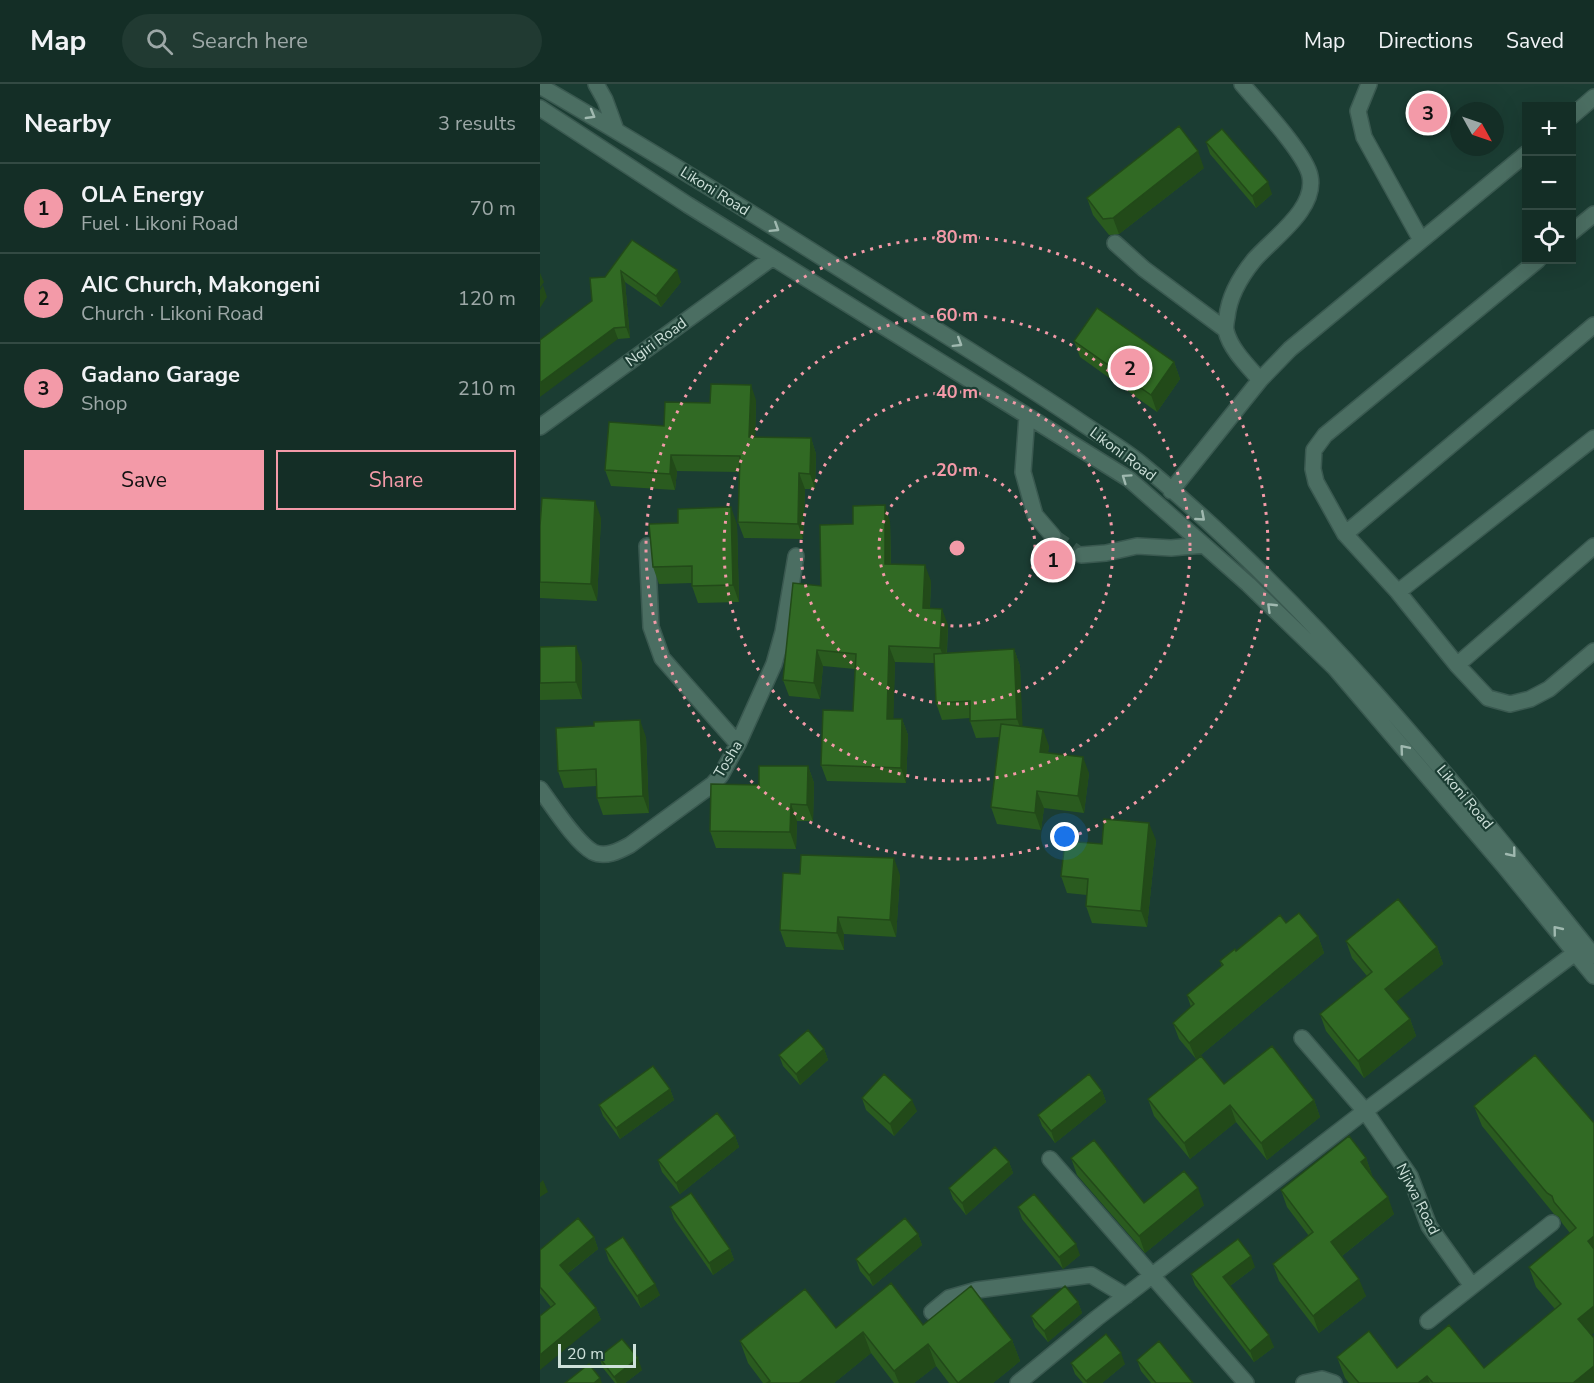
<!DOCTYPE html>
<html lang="en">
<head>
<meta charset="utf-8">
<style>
  :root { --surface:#142e26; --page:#213a32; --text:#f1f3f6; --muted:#9da8a7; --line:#334a43; --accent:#f39aa8 }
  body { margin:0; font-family:"Nunito Sans",sans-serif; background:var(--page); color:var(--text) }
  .controls { position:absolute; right:18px; top:18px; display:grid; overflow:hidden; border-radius:0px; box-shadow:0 6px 24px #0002 }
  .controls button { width:54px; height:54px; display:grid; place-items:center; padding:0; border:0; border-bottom:2px solid var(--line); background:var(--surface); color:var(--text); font:30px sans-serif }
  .compass { position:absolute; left:910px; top:18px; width:54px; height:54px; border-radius:50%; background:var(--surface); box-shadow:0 6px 24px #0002; rotate:130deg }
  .scale { position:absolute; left:18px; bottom:15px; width:78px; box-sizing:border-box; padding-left:6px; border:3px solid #cee1da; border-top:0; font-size:16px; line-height:21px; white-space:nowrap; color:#cee1da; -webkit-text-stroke:4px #1b3d33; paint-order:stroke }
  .you { position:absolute; left:525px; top:753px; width:21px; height:21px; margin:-15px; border:4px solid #fff; border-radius:50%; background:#1a73e8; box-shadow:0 0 0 9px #1a73e833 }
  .badge { display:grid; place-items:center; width:39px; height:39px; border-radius:50%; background:var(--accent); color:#111; font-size:20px; font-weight:700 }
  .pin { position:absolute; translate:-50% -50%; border:3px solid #fff; box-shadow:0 2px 6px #0006 }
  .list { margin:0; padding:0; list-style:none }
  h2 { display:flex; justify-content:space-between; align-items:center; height:78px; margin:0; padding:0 24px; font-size:26px }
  h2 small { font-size:20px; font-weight:400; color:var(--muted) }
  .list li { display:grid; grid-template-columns:39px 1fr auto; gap:18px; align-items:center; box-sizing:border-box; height:90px; padding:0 24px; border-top:2px solid var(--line) }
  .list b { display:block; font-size:22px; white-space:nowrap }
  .list p { margin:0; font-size:20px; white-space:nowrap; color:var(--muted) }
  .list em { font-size:20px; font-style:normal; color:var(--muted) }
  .actions { display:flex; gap:12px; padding:18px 24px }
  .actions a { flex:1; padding:14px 0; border:2px solid var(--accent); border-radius:0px; text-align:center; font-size:21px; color:var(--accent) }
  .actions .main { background:var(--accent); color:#111 }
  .icon { flex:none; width:33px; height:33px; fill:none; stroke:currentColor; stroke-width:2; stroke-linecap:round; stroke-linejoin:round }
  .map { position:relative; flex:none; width:1054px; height:1299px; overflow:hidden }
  header { display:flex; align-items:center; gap:36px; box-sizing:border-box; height:84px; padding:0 30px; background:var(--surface); border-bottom:2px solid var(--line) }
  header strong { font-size:28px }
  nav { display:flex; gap:33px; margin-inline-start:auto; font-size:21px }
  .search { width:420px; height:54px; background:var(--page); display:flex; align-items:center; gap:15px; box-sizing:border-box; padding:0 21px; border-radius:33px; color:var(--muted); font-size:22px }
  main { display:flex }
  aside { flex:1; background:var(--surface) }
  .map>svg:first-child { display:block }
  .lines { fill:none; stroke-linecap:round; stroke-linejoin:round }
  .minor-tunnel { stroke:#36564c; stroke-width:15; stroke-dasharray:15 8; stroke-linecap:butt }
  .minor-casing { stroke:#3a5950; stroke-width:18 }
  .minor { stroke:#4b6e62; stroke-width:15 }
  .wall { fill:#2a5b1f }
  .shaded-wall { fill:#224a19 }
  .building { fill:#316a24; stroke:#224a19; stroke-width:1.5 }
  .oneway { stroke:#a0b9b0 }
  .ring { fill:none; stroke:#f39aa8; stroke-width:3; stroke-dasharray:3 6 }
  .labels { text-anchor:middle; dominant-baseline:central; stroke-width:4.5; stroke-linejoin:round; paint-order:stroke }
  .street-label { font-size:15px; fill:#cee1da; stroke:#1b3d33 }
  .centre { fill:#f39aa8; stroke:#1b3d33; stroke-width:3 }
  .ring-label { font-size:18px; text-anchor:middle; font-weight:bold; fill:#f39aa8; stroke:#1b3d33; stroke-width:4.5; stroke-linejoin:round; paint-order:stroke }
</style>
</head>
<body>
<header>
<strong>Map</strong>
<div class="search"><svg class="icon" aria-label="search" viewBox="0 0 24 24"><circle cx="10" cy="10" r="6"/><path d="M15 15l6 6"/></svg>Search here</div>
<nav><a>Map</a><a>Directions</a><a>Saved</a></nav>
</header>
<main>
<aside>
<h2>Nearby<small>3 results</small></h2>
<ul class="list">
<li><span class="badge">1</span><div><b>OLA Energy</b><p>Fuel · Likoni Road</p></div><em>70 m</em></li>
<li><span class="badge">2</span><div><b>AIC Church, Makongeni</b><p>Church · Likoni Road</p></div><em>120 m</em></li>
<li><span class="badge">3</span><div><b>Gadano Garage</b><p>Shop</p></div><em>210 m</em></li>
</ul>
<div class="actions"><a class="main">Save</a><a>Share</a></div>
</aside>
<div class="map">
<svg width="1054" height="1299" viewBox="0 0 1054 1299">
  <rect width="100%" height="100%" fill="#1b3d33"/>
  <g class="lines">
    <!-- minor-tunnel -->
    <path class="minor-tunnel" d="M513,452L541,471"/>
    <defs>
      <path id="minor" d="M56,0L65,16L76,46
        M702,0C718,19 766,70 770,92C777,125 733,154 714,176C701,192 689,213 687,233C686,238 685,243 686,247C691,266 708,282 720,296
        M829,0L818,27L824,53L881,156
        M0,2C128,76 253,155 378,234C431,267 484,300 536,335C556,349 579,362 599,378C772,520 914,698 1054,872
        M0,24L148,121L589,395L708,500L794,583L964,782L1054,892
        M1032,32L1054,13
        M1032,148L1054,130
        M575,159L604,185L686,246
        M998,176L785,351L774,366L773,385L776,398L805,450L858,508L917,581L948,614L970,620L990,615L1009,605L1054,567
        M487,332L483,388L495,431L513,452
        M0,343L232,174
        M631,407L720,296L750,265L987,69
        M805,450L1054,241
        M107,462L111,543L122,574L198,660
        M541,471L566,469L597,462L631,464L664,461
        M858,508L1054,354
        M917,581L1054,462
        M0,705C12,721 36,759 53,768C65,774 79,767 90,761L173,700L181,691L198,660L234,580L243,548L256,472
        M762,954L825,1027L870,1092L889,1142L932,1202
        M510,1075L706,1299
        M392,1228L409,1214L437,1206L551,1191L586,1212
        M888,1237L1012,1139
        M478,1299L557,1234L825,1027L1035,869
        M764,1299L782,1295L794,1299"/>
    </defs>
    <!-- minor casing -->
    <use href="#minor" class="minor-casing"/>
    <!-- minor -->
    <use href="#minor" class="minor"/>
  </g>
  <!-- wall -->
  <path class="wall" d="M666,58L732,110L716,124L670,70Z
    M664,84L579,150L569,151L553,131L547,114Z
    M92,156L141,198L121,223L85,198L90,254L78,255L52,217Z
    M534,257L634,278L640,295L617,328L540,273Z
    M216,316L215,353L271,354L276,370L275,405H265L263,455L204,454L198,438L199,388L137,387L135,406L71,402L65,386L124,342L170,319Z
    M61,434L57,517L0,514V442Z
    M350,437L351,480L391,497L390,524L408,541L407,569L474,565L480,582L482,643L509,662L508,668L549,689L544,729L504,724L501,746L457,740L451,723L460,653L436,654L430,637V634L402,636L396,619L394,579L355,578L353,635H362L368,651L366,699L287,697L281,681L313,627L315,585L283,582L280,615L249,612L243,596L281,502L313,440Z
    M197,440L199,518L158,519L152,502V499L119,500L113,483Z
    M0,563L42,579V615L0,616Z
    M106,653L109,729L63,731L57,714V702L24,704L18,687Z
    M268,682L274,699L273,737H257L256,765L176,764L170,747L219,701Z
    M616,756L607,843L552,839L546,822L547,811L527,809L521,792L562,760Z
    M260,790L360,791L356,853L304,850V866L246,863L240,846Z
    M746,839L778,852L784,869L656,975L639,955L633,939L651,923L647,911L682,883L680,877L696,867Z
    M806,857L897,863L903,880L855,918L870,935L876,952L824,994L786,947L780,930L827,892L812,874Z
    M284,965L288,976L260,1001L243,982L239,971Z
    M684,1000L774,1016L780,1033L727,1076L696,1038L650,1075L614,1032L608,1015Z
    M130,1005L134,1016L80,1055L63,1032L59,1021Z
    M562,1007L566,1018L515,1059L502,1042L498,1031Z
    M322,1014L377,1027L354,1052L326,1026Z
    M934,1022L1054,1039L1051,1251L1054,1299H809L805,1294L797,1273L857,1284H944L1015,1225L996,1203L989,1183L1030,1149L1022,1139L1019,1133L1014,1130L942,1042Z
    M195,1052L199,1063L140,1110L122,1088L118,1076Z
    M531,1074L604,1119L664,1121L605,1169L537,1091Z
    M826,1074L832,1091L831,1092L854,1130L802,1172L826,1212L779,1249L739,1197L733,1180L769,1152L747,1123L741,1106Z
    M469,1078L473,1089L426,1131L413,1115L409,1104Z
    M130,1123L190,1165L194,1176L173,1191L134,1135Z
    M478,1123L540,1171L523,1185L482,1135Z
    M378,1150L382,1161L333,1202L320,1187L316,1175Z
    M54,1153L58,1165L27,1190L56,1224L61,1236L11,1223L0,1209V1166Z
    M65,1165L120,1211L101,1224L69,1177Z
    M715,1183L690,1202L734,1263L714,1278L655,1201L651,1190Z
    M538,1218L542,1229L508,1258L495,1243L491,1232Z
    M383,1241L472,1256L480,1277L453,1299H409L396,1282L374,1299H354L331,1269L294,1299H223L208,1279L200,1257L296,1244Z
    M59,1273L102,1286L85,1299H75L63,1284Z
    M597,1276L653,1299H611L601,1287Z
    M531,1279L585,1280L562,1299H543L535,1290Z"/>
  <!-- shaded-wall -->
  <path class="shaded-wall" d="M658,67L664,84L579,150L573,134Z
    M728,98L732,110L716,124L712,112Z
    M137,186L141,198L121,223L116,212Z
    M81,187L85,198L90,254L86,243Z
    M0,189L4,198L0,204Z
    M3,201L7,213L0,224V206Z
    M74,244L78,255L0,313V299Z
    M634,278L640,295L617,328L611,311Z
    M211,301L216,316L215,369L209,353Z
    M271,354L276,370L275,405L270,390Z
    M131,371L137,387L135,406L130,390Z
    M259,389L265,405L263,455L258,440Z
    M55,417L61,434L57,517L51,500Z
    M345,421L350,437L351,495L345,480Z
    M191,423L197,440L199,518L193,501Z
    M385,481L391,497L389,540L383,524Z
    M402,525L408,541L406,580L400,564Z
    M36,562L42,579V615L36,598Z
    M349,562L355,578L353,651L347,635Z
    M474,565L480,582L483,652L477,635Z
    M277,566L283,582L280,615L274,599Z
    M362,635L368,651L366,699L361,684Z
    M100,636L106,653L109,729L103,712Z
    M503,645L509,662L506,684L500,668Z
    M543,673L549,689L544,729L538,712Z
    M268,682L274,699L273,737L267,721Z
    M497,707L504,724L501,746L495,729Z
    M251,720L257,737L256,765L250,748Z
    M609,739L616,756L607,843L601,827Z
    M354,774L360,791L356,853L350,836Z
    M298,833L304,850V866L297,849Z
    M778,852L784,869L656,975L649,959Z
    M897,863L903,880L851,922L845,905Z
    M870,935L876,952L824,994L818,977Z
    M284,965L288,976L260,1001L256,990Z
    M130,1005L134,1016L80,1055L76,1044Z
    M562,1007L566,1018L515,1059L511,1047Z
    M372,1016L377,1027L354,1052L350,1040Z
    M774,1016L780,1033L727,1076L721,1059Z
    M690,1021L696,1038L650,1075L644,1059Z
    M195,1052L199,1063L140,1110L136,1099Z
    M826,1074L832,1091L827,1095L821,1078Z
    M469,1078L473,1089L426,1131L422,1119Z
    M3,1096L8,1108L0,1113V1099Z
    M658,1104L664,1121L605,1169L599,1152Z
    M848,1113L854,1130L798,1175L791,1158Z
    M378,1150L382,1161L333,1202L329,1191Z
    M1054,1152V1174L1048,1157Z
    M54,1153L58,1165L24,1192L20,1181Z
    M536,1160L540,1171L523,1185L519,1173Z
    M190,1165L194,1176L173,1191L169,1179Z
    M711,1172L715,1183L687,1204L683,1193Z
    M819,1195L826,1212L779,1249L773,1232Z
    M115,1200L120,1211L101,1224L97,1212Z
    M538,1218L542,1229L508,1258L504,1247Z
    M1054,1222V1249L1046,1255L1038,1235Z
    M56,1224L61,1236L0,1286V1271Z
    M323,1248L331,1269L294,1299H259Z
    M729,1251L734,1263L714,1278L710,1267Z
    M472,1256L480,1277L453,1299H418Z
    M388,1260L396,1282L374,1299H359L354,1287Z
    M581,1269L585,1280L562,1299H547L546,1297Z
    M98,1274L102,1286L85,1299H77L74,1293Z
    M1054,1282V1299H1033Z
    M887,1292L890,1299H878Z
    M60,1294L62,1299H54Z"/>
  <!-- building -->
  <path class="building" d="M639,42L658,67L573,134L563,135L547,114Z
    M682,45L728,98L712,112L666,58Z
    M92,156L137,186L116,212L81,187L86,243L74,244L0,299V256L52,217L50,194L65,193Z
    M557,224L634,278L611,311L534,257Z
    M171,300L211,301L209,353L271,354L270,390L259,389L258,440L198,438L200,372L131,371L130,390L65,386L69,338L124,342L125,318L170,319Z
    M2,414L55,417L51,500L0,498V442Z
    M345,421V480L385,481L383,524L402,525L400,564L349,562L347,635H362L361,684L281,681L283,626L313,627L316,570L277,566L274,599L243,596L253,499L281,502L280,441L313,440V422Z
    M191,423L193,501L152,502V482L113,483L109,440L138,439V425Z
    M36,562V598L0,599V563Z
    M474,565L477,635L430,637V617L396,619L394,570Z
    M100,636L103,712L57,714L56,685L18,687L16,644L54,642V638Z
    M461,640L503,645L500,668L543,673L538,712L497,707L495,729L451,723Z
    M219,682H268L267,721L251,720L250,748L170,747L171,700L219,701Z
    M564,735L609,739L601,827L546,822L548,795L521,792L525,757L562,760Z
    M261,771L354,774L350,836L298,833L297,849L240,846L243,789L260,790Z
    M858,815L897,863L845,905L870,935L818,977L780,930L832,888L806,857Z
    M759,829L778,852L649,959L633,939L654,920L647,911L683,881L680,877L695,865L696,867L740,831L746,839Z
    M268,946L284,965L256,990L239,971Z
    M732,962L774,1016L721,1059L690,1021L644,1059L608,1015L661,972L684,1000Z
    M995,971L1054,1039V1152L1048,1157L1054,1165V1222L1038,1235L1054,1254V1282L1033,1299H893L887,1292L878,1299H819L797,1273L829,1247L857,1284L909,1241L944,1284L1021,1220L989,1183L1036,1144L1014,1118L1012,1112L1007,1109L934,1022Z
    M113,982L130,1005L76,1044L59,1021Z
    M344,990L372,1016L350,1040L322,1014Z
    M549,990L562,1007L511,1047L498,1031Z
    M177,1029L195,1052L136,1099L118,1076Z
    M809,1052L826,1074L821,1078L848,1113L791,1158L819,1195L773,1232L733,1180L773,1148L741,1106Z
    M554,1056L604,1119L644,1087L658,1104L599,1152L531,1074Z
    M455,1063L469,1078L422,1119L409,1104Z
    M151,1109L190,1165L169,1179L130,1123Z
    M494,1110L536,1160L519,1173L478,1123Z
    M38,1134L54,1153L20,1181L56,1224L0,1271V1232L15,1220L0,1203V1166Z
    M365,1134L378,1150L329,1191L316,1175Z
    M83,1153L115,1200L97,1212L65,1165Z
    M698,1155L711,1172L683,1193L729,1251L710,1267L651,1190Z
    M351,1199L383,1241L431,1202L472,1256L418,1299L388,1260L354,1287L323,1248L259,1299H227L230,1297L200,1257L265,1205L296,1244Z
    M525,1202L538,1218L504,1247L491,1232Z
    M566,1250L581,1269L546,1297L531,1279Z
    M82,1255L98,1274L74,1293L59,1273Z
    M619,1257L653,1299H616L597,1276Z
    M49,1280L60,1294L54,1299H25Z"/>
  <!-- one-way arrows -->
  <defs><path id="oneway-chevron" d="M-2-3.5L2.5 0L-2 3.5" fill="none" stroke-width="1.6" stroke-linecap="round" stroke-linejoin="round" transform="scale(1.5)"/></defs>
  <g class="oneway">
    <use href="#oneway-chevron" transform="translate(51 31) rotate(30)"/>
    <use href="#oneway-chevron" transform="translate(235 144) rotate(32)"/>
    <use href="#oneway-chevron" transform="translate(418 259) rotate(32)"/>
    <use href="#oneway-chevron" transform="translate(586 394) rotate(-145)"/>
    <use href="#oneway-chevron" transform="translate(661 433) rotate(41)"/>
    <use href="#oneway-chevron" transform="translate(731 523) rotate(-136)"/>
    <use href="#oneway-chevron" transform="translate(864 665) rotate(-130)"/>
    <use href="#oneway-chevron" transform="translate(972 769) rotate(51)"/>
    <use href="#oneway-chevron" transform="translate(1017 846) rotate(-129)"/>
  </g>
  <!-- distance rings -->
  <g class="ring">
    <circle cx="417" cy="464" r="78"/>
    <circle cx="417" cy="464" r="156"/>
    <circle cx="417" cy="464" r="233"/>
    <circle cx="417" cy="464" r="311"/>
  </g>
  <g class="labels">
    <!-- street labels -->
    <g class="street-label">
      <text transform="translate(175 107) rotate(32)">Likoni Road</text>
      <text transform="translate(116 258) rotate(-36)">Ngiri Road</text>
      <text transform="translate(583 370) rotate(37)">Likoni Road</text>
      <text transform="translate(188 675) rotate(-59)">Tosha</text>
      <text transform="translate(925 713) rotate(50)">Likoni Road</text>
      <text transform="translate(878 1115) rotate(63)">Njiwa Road</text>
    </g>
  </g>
  <circle cx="417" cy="464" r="9" class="centre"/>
  <g class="ring-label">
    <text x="417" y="159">80 m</text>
    <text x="417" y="237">60 m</text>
    <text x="417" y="314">40 m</text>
    <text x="417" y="392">20 m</text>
  </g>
</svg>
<div class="controls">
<button>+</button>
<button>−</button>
<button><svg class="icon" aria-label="locate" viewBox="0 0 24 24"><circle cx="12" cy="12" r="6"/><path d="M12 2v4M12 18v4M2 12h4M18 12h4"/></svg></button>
</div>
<svg class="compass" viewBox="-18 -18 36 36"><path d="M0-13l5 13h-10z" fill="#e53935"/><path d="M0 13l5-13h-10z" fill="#9da8a7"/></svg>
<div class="scale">20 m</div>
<div class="you"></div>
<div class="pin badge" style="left:513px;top:476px">1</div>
<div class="pin badge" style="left:590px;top:284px">2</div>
<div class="pin badge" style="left:888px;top:29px">3</div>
</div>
</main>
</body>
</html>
